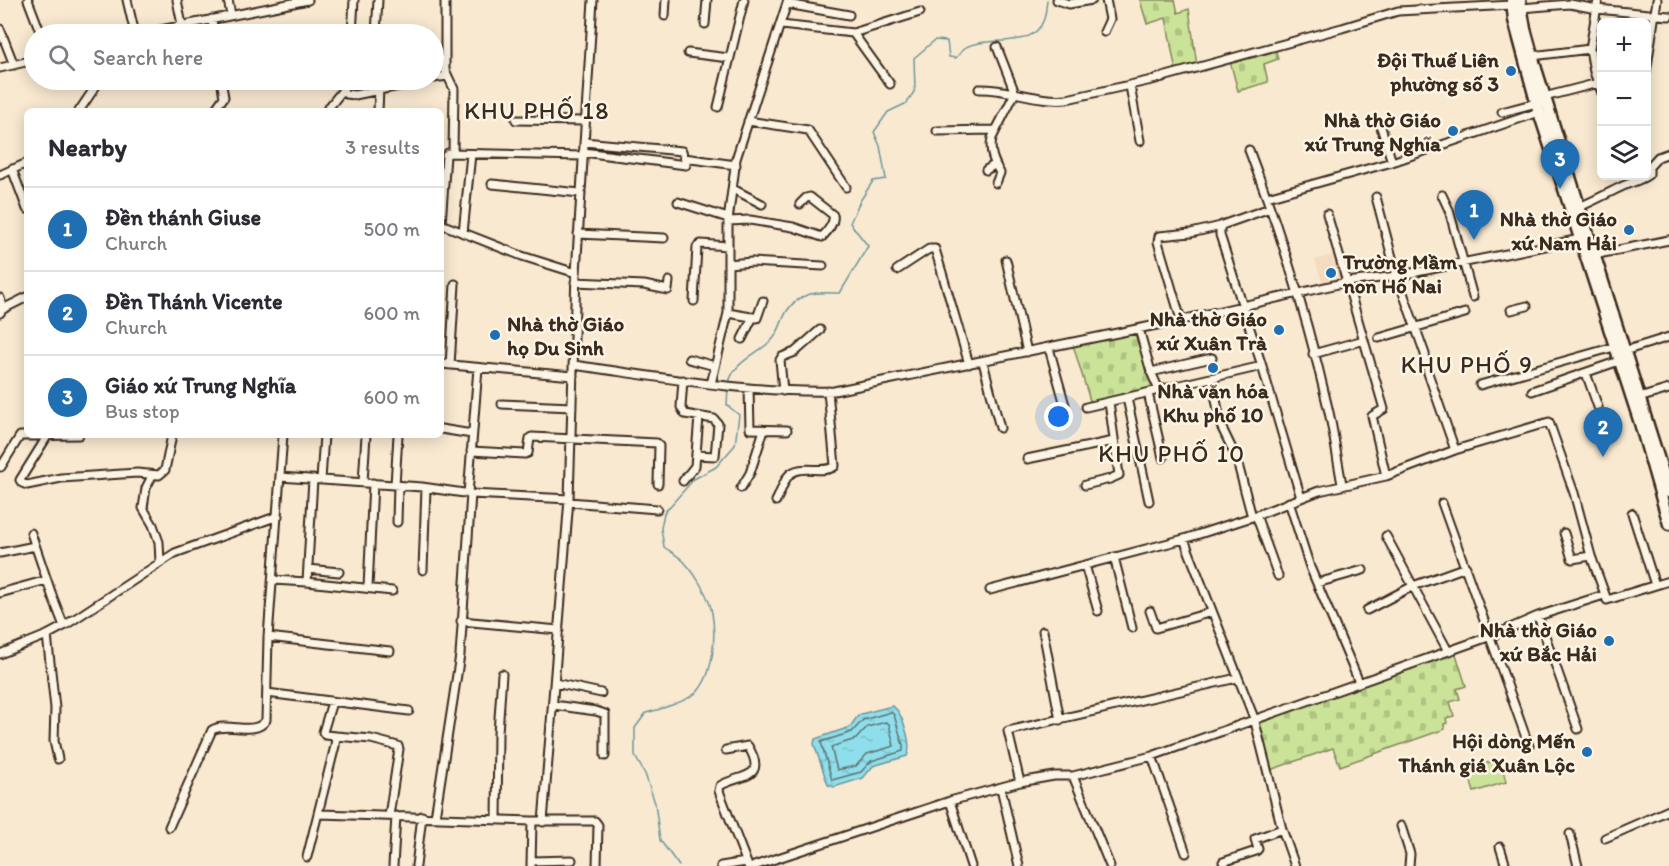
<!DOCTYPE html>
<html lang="en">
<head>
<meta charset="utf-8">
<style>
  :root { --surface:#fff; --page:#f7f7f7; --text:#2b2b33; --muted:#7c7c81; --line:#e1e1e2; --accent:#1f6fb2 }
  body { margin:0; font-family:Itim,sans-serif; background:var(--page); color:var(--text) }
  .controls { position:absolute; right:18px; top:18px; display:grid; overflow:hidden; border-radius:9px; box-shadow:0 3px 15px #0003 }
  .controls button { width:54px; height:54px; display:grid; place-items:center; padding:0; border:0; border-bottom:2px solid var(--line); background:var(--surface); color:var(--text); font:30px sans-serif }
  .you { position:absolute; left:1059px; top:417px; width:21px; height:21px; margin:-15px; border:4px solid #fff; border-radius:50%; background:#1a73e8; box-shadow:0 0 0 9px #1a73e833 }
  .badge { display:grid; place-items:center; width:39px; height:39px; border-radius:50%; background:var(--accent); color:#fff; font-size:20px; font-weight:700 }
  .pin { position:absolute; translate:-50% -50px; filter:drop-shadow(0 2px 3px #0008) }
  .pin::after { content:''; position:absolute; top:32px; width:21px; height:18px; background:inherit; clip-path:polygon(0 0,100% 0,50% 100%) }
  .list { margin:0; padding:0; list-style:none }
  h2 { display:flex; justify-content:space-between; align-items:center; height:78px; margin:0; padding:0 24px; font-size:26px }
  h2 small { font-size:20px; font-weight:400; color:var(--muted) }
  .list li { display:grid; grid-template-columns:39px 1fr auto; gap:18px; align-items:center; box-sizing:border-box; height:84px; padding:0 24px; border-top:2px solid var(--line) }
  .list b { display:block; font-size:22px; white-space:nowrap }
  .list p { margin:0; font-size:20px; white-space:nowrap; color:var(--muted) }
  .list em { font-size:20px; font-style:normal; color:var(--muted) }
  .icon { flex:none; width:33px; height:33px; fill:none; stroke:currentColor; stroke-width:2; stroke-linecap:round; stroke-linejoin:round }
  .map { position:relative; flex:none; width:1669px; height:866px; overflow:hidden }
  .search { position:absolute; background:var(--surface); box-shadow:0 3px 15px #0003; left:24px; top:24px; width:420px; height:66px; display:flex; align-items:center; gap:15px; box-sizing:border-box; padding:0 21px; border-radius:33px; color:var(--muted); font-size:22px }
  .panel { position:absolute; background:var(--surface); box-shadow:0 3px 15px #0003; left:24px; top:108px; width:420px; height:330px; border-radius:9px }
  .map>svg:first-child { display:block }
  .built { fill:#f3dcc0 }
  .grass { fill:#cbe399; stroke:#83865c; stroke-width:1.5 }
  .cemetery { fill:url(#cemetery-stones); stroke:#83865c; stroke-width:1.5 }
  .water { fill:url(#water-ripples); stroke:#6d969a; stroke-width:1.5 }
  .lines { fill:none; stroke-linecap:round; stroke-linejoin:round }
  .shore { stroke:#5d7270; stroke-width:1.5 }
  .stream { stroke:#6d969a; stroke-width:1.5 }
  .street-casing { stroke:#3b2a1e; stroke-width:11 }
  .primary-casing { stroke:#3b2a1e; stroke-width:15 }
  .street { stroke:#fcf5e5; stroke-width:7 }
  .primary { stroke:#fcf5e5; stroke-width:10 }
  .poi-dot { fill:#1f6fb2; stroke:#fcf5e5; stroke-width:2 }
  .labels { text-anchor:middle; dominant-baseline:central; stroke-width:5; stroke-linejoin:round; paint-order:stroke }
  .poi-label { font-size:21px; font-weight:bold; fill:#3b2a1e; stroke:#fcf5e5; text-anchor:end }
  .quarter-label { font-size:24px; letter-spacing:1.5px; fill:#3b2a1e; stroke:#fcf5e5 }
</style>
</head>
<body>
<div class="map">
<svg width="1669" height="866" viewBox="0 0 1669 866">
  <defs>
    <pattern id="cemetery-stones" width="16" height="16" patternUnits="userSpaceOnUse" patternTransform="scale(1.5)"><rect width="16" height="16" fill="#cbe399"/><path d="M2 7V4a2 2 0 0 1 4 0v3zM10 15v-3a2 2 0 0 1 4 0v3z" fill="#afc383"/></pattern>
    <pattern id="water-ripples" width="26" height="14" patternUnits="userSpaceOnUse" patternTransform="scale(1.5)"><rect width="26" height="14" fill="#8fdeec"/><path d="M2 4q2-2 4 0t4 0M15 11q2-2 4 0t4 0" fill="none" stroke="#7cbfca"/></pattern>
  </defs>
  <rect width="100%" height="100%" fill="#f9e9d1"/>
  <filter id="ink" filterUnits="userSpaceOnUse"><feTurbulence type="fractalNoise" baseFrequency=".0167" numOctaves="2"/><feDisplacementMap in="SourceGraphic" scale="12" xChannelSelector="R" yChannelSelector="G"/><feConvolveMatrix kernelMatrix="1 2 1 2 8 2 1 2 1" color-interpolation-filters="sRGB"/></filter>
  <g filter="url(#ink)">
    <!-- built -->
    <path class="built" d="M1337,254L1344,280L1323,285L1315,260Z"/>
    <!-- grass -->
    <path class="grass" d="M1500,759L1506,782L1474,792L1467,769Z"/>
    <!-- cemetery -->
    <path class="cemetery" d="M1140,0H1175L1178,13L1189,9L1197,66L1176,72L1166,18L1147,24Z
      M1275,48L1278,59L1264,64L1268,82L1238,91L1230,61Z
      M1137,331L1156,389L1091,404L1073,345Z
      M1455,651L1466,686L1457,689L1460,699L1450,702L1454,716L1446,718L1447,723L1444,724L1445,729L1340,766L1333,748L1270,770L1257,720Z"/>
    <!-- water -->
    <path class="water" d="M892,706C902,710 913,746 907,756L873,766L863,778L834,787L828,785L814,744L815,739L850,727L857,717L861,714Z"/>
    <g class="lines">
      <!-- shore -->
      <path class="shore" d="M891,712L894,715L903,745V751L871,761L861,772L832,780L821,742L852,732L863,720Z
        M886,722L889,724L894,746L867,754L856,766L837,770L831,747L856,739L867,727Z"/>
      <!-- stream -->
      <path class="stream" d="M729,384C731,364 758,353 771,341C783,330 780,311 799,299C811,291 826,293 840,293L868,246L850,223L860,201L873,181L886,179L880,146L874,132L888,112L907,103L915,90L914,58L935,40L947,41L949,57L956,58C959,54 963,49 966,47C990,35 1033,51 1044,19C1046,13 1046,6 1047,0
        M679,866L660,840L655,803L645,774L635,756V728L646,713C658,710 688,701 697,692C714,674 716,636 712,613C710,598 696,575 686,564C681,557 671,552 664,547L661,528L664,513L694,479L716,467L735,445L739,415L727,405L728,388"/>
      <defs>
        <path id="street" d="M28,0L41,34
          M127,0L135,34
          M177,0L182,25
          M228,0L231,15
          M445,0V70L454,89L453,153
          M1057,0L1069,4L1092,0
          M1598,0L1590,49L1594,72L1602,93
          M787,4L849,15
          M1521,8L1570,4L1597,9L1669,16
          M665,16L666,0
          M212,19L214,34
          M705,24L707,0
          M781,25L853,33L920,12
          M0,29L14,65
          M1104,32L1110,19L1106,0
          M853,33L890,84
          M141,34L308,0
          M352,34L354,0
          M376,34L378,0
          M688,53L729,58
          M1532,56L1590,49
          M0,68L34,60
          M1646,73L1657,0
          M434,78L447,76
          M1130,86L1140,141
          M979,89C1009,88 1037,102 1067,99L1152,80L1342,28L1398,11L1512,5
          M374,90V80
          M342,91L346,94L355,95L428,80
          M1544,97L1602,82
          M718,107L744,0
          M79,111L100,80
          M214,111L224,97L221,80
          M326,111L342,91L347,80
          M378,111L379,89
          M1502,112L1536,103
          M516,120L585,121
          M748,121L808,130L846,187
          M1380,124L1392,162
          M937,131L996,130
          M584,142L682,151L684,158L736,165
          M1249,150C1281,233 1308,321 1328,408C1334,433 1337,459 1342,484
          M583,152L686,165
          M12,169L27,209
          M986,170L994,165
          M0,175L27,163
          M996,183L1000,173C994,162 989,152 992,138L1015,93L997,47
          M492,184L580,193
          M733,189L762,204
          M1442,195L1449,210L1473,297
          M1267,197L1392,162L1539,112
          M1376,197L1397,276L1425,354L1428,373L1455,450
          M678,202L728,218
          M1579,207C1594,201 1608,193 1623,186C1632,182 1642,180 1649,174V167L1658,157L1669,153
          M1270,208L1222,225L1220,228V235L1262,366L1301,498
          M1327,214L1384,409L1372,416L1386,476
          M728,221L750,220L793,227L822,237C827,232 835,222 833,215L810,197L806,198L800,204
          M441,224L446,155L448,153L583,156
          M441,224L522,256L576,273
          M463,233L471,154
          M578,234L664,238
          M1593,255L1669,240
          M1006,260L1027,352
          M728,264L752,262L823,266
          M897,270L929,249H935L969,364
          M575,282L644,285L668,290L669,281
          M0,298L3,309L0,313
          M694,301L697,247L701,244L728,246
          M3,309L27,297
          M1511,310L1527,306
          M728,313L757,318L763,301
          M1181,320L1158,242L1159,236L1191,233L1221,226
          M1139,329L1151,372L1159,390
          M1379,338L1465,313
          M742,339L753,317
          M1049,348L1065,405
          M1624,351L1669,337
          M1313,354L1364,340
          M689,359L715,366
          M983,362L1000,428
          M441,364L573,376
          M450,365L455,284
          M573,365C660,377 746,393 834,391L1181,320L1347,282L1397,276L1580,239
          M1151,372L1212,358
          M1586,373L1598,407
          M1212,378L1221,426L1236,457L1252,517
          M683,380L681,407L685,414L714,419L718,424L715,456L696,455
          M711,384L728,313V221L736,159L788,0
          M1480,385L1614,347
          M749,388L750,429L787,430
          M783,391L780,360L782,357L795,352L820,330
          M1532,391L1619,361
          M1148,393L1163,458
          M1127,398L1149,501
          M1639,398L1669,389
          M502,404L572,407
          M1086,407L1262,366
          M441,429L472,434
          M48,435L20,480L22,483L27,485L61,478L137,473L159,475L165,470L172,435
          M471,451L525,454L528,453L530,438L532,437L657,443L659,446L658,484
          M1027,459L1114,441
          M1,467L20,436L79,435
          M152,476L146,488L143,508L153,525L159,542L160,562
          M280,477L422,487L471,494L569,499
          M321,480L324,435
          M683,481L695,466L699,417
          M363,482L366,435
          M395,485L398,435
          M1085,485L1110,479L1119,475L1109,402
          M741,488L750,473L764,430
          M468,494L478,368
          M776,501C781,493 783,481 789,475C801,463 823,475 835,466L828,391
          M569,502L657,509
          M1289,502L1310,567L1359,682
          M1442,503L1529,746
          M1632,513L1655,585
          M1256,515L1278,576
          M397,522L398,485
          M1564,533L1572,559L1591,556
          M1386,536L1448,651
          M1184,539L1254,718L1282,829L1295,866
          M0,553L35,546
          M1114,557L1132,628
          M1085,565L1098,611
          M308,569L339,572
          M423,570L426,488
          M273,580L307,582L313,479
          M307,582L392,591
          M1317,583L1363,570
          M368,588L373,483
          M990,590L1184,539L1252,517L1319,491L1386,476L1455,450L1549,422L1574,493L1591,556L1607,600L1669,581
          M0,593L47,580
          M1367,610L1413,586L1466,567
          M1150,611L1156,628L1212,612
          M1538,616L1578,729
          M461,621L559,630
          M64,626L175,553L278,516
          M1043,631L1060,720
          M47,635L55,708L54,741L58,759
          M268,637L390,651
          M0,654L47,635L64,626L53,598L31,533
          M555,683L601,693
          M267,693L409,711
          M553,705L596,711L605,714V756
          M336,736L371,739L398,746L399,749L389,816
          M726,750L748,746C769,781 738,774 720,786L719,791L748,866
          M1152,756L1186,853
          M1073,776L1152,756L1494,635L1538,616L1604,595
          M1020,782L1008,731L1237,678
          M1001,788L1019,866
          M950,801L971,866
          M320,814L532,821H595L598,825L597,866
          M435,817L460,655L471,494
          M497,820L498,733L502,674
          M543,822L569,499L576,273L593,0
          M1401,826L1410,854L1409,866
          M169,827L212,730C228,721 255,737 266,720L268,637L283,435
          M1570,834L1578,866
          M1605,838L1669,810
          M1500,847L1506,866
          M307,857L335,746L336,736L325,735L323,732L332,702
          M531,861L572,860
          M1223,862L1256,851L1258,849L1255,839L1282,829
          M393,866L396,816
          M416,866L422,816
          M531,866L532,821
          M721,866L746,862
          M754,866L950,801L1020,782L1054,776H1073L1110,866"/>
        <path id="primary" d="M1512,0L1514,20L1538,109L1640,423L1669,524
          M1520,0L1525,29L1536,69L1669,492"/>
      </defs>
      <!-- street casing -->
      <use href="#street" class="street-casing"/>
      <!-- primary casing -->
      <use href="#primary" class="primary-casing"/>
      <!-- street -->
      <use href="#street" class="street"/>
      <!-- primary -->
      <use href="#primary" class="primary"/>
    </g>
  </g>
  <!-- markers -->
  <g class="poi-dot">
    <circle cx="1511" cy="71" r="6"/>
    <circle cx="1453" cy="131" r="6"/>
    <circle cx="1629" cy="230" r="6"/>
    <circle cx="1331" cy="273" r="6"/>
    <circle cx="1279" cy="330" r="6"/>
    <circle cx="495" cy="335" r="6"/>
    <circle cx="1213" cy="368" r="6"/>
    <circle cx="1609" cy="641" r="6"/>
    <circle cx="1587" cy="752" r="6"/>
  </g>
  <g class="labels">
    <!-- poi labels -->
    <g class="poi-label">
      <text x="1499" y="59">Đội Thuế Liên<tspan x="1499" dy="24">phường số 3</tspan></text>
      <text x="1441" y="119">Nhà thờ Giáo<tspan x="1441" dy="24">xứ Trung Nghĩa</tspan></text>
      <text x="1617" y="218">Nhà thờ Giáo<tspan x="1617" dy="24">xứ Nam Hải</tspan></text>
      <text x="1343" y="261" text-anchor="start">Trường Mầm<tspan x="1343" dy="24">non Hố Nai</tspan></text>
      <text x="1267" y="318">Nhà thờ Giáo<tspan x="1267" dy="24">xứ Xuân Trà</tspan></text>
      <text x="507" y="323" text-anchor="start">Nhà thờ Giáo<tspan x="507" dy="24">họ Du Sinh</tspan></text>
      <text x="1213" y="390" text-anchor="middle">Nhà văn hóa<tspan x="1213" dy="24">Khu phố 10</tspan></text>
      <text x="1597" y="629">Nhà thờ Giáo<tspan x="1597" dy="24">xứ Bắc Hải</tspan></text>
      <text x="1575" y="740">Hội dòng Mến<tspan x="1575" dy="24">Thánh giá Xuân Lộc</tspan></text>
    </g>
    <!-- quarter labels -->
    <g class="quarter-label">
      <text x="537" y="110">KHU PHỐ 18</text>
      <text x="1467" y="364">KHU PHỐ 9</text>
      <text x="1172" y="453">KHU PHỐ 10</text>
    </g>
  </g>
</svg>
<div class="controls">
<button>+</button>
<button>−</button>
<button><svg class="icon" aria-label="layers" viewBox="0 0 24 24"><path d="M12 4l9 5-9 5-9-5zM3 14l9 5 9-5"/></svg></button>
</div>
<div class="you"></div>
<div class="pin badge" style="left:1474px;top:240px">1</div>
<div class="pin badge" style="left:1603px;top:457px">2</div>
<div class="pin badge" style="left:1560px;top:189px">3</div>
<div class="search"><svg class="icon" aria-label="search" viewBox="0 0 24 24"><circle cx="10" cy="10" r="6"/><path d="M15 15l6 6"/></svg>Search here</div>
<section class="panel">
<h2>Nearby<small>3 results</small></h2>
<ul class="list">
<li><span class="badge">1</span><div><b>Đền thánh Giuse</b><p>Church</p></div><em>500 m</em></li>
<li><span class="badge">2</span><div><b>Đền Thánh Vicente</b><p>Church</p></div><em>600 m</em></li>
<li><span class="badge">3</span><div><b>Giáo xứ Trung Nghĩa</b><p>Bus stop</p></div><em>600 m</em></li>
</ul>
</section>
</div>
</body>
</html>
